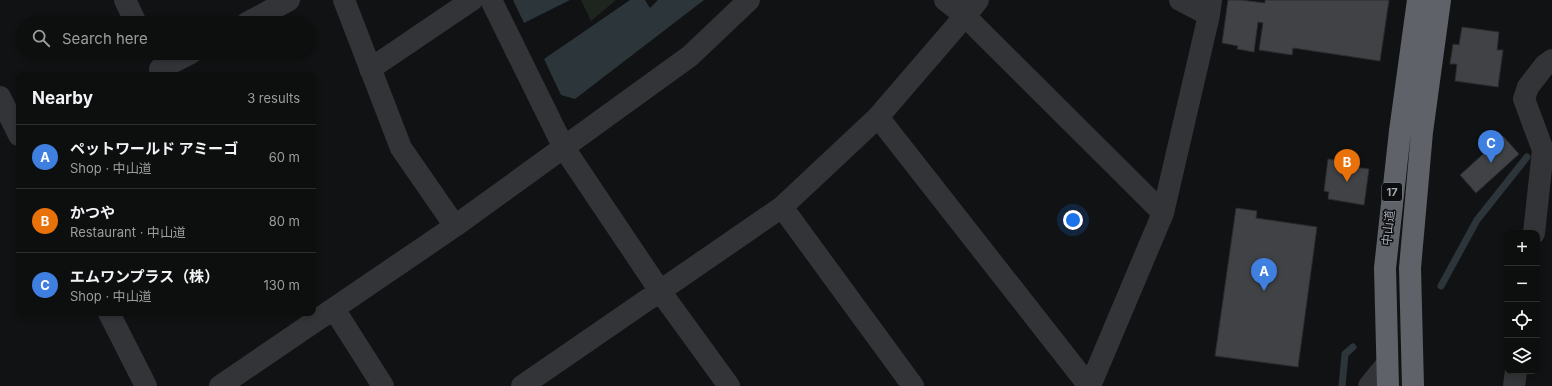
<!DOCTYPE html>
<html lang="en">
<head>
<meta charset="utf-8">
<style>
  :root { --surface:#0d0e0e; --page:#1b1c1c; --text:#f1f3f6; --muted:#9a9c9e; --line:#2d2e2e; --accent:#e59937 }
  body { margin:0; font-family:Inter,"Noto Sans JP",sans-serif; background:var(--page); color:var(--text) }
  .controls { position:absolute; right:12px; bottom:12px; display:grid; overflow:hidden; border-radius:8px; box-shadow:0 2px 6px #0003 }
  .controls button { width:36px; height:36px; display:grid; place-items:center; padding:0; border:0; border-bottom:1px solid var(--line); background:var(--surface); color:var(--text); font:20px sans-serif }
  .you { position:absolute; left:1073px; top:220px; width:14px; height:14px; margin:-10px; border:3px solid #fff; border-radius:50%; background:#1a73e8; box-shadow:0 0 0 6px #1a73e833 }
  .badge { display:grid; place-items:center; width:26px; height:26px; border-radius:50%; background:var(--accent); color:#fff; font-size:13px; font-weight:700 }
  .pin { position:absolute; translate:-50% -33px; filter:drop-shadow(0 1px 2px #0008) }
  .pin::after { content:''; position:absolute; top:21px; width:14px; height:12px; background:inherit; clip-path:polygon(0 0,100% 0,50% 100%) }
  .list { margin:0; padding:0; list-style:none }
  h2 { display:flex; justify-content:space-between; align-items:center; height:52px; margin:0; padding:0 16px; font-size:17px }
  h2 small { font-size:13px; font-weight:400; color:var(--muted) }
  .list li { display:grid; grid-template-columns:26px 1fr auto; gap:12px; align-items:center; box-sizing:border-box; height:64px; padding:0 16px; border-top:1px solid var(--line) }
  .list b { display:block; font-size:15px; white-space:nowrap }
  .list p { margin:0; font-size:13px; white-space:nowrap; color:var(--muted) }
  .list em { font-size:13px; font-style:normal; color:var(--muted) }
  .icon { flex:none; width:22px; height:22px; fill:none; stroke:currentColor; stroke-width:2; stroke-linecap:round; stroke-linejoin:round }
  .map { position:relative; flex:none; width:1552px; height:386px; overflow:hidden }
  .search { position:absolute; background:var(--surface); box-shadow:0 2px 6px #0003; left:16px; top:16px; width:300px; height:44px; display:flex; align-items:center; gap:10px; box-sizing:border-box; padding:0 14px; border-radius:22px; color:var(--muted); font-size:15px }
  .panel { position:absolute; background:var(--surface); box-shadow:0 2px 6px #0003; left:16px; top:72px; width:300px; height:244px; border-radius:8px }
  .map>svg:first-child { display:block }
  .green { fill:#1e251e }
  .water { fill:#2c353a }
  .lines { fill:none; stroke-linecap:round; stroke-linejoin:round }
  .stream { stroke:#2c353a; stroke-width:7 }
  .building { fill:#404246; stroke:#2b2c2f }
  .minor { stroke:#333437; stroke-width:22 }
  .highway { stroke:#5f6268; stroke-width:22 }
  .labels { text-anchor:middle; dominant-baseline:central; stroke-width:3; stroke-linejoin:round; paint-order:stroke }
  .shield { fill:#0c0d0e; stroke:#767b82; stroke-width:1 }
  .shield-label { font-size:11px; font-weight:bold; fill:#a4aab3 }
  .street-label { font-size:12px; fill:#a4aab3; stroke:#0c0d0e }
</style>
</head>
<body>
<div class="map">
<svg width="1552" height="386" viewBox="0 0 1552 386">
  <rect width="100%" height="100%" fill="#111213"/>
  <!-- green -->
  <path class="green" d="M581,0H616L591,21Z"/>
  <!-- water -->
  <path class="water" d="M513,0H570L524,23Z
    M630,0H645L650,8L658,0H704L575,99L561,95L544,59Z"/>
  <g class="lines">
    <!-- stream -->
    <path class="stream" d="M1441,286L1477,220L1527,157
      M1342,386L1345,354L1353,347"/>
  </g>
  <!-- building -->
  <path class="building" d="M1228,0H1241L1265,3V0H1389L1380,61L1293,48L1292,55L1259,50L1263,23L1258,22L1254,52L1237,49L1238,46L1222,43Z
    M1462,27L1499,32L1497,50H1503L1498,87L1455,81L1457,64H1450L1453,44L1459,45Z
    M1503,136L1519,154L1476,193L1460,175Z
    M1328,159L1355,163L1354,167L1369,169L1364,205L1328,199L1329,192L1324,191Z
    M1236,208L1257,211L1256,218L1317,227L1298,367L1215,356Z"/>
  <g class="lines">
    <!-- minor -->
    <path class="minor" d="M125,0L136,23
      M344,0L401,148L455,226
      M491,0L564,148L660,291L729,386
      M945,0L965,16L1163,213
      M1180,0L1209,15
      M247,23L289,0
      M160,69L191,53
      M370,69L472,0
      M0,97L19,135
      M878,117L1089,386
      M782,207L913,386
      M1534,233L1543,150L1524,99L1528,87L1545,65L1552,60
      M334,309L383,386
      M109,313L146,386
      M220,386L455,226L690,56L749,0
      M522,386L782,207L878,117L965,16L978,0
      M1090,386L1163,213L1209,15L1211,0
      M1369,386L1387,364
      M1514,386L1516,371"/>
    <!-- highway -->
    <path class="highway" d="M1388,386L1385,268L1400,131L1418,0
      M1413,386L1410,268L1422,132L1440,0"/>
  </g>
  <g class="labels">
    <!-- shield labels -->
    <rect class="shield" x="1382" y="183" width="20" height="18" rx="3"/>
    <g class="shield-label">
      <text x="1392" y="192">17</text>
    </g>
    <!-- street labels -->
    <g class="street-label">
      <text transform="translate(1388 228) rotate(-84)">中山道</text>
    </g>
  </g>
</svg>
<div class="controls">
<button>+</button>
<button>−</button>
<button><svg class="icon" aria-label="locate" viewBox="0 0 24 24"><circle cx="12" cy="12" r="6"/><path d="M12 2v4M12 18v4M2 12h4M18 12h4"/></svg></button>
<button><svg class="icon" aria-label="layers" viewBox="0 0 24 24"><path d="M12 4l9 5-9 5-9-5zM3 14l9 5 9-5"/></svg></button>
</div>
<div class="you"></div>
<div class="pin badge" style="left:1264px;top:291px;background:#3f7fe0">A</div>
<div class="pin badge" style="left:1347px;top:182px;background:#e8710a">B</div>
<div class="pin badge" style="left:1491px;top:163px;background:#3f7fe0">C</div>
<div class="search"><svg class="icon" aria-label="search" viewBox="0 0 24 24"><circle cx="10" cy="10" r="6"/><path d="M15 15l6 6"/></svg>Search here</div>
<section class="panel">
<h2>Nearby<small>3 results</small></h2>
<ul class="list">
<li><span class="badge" style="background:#3f7fe0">A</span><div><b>ペットワールド アミーゴ</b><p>Shop · 中山道</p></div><em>60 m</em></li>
<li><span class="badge" style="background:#e8710a">B</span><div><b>かつや</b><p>Restaurant · 中山道</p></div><em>80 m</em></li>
<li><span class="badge" style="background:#3f7fe0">C</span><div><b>エムワンプラス（株）</b><p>Shop · 中山道</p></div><em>130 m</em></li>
</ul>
</section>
</div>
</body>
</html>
